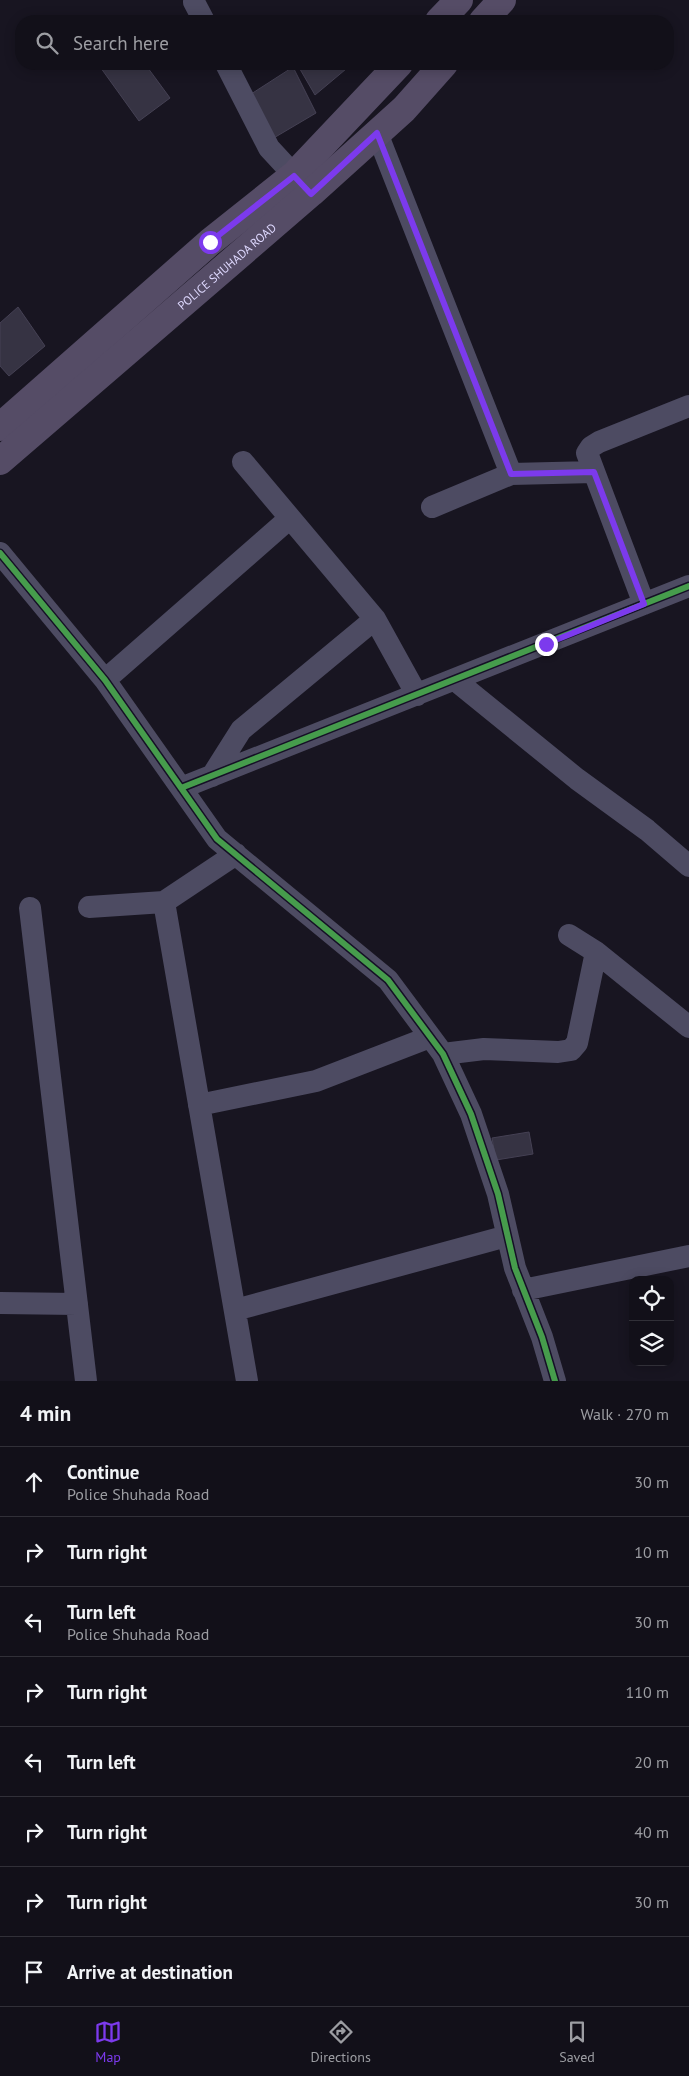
<!DOCTYPE html>
<html lang="en">
<head>
<meta charset="utf-8">
<style>
  :root { --surface:#121019; --page:#1b1922; --text:#f1f3f6; --muted:#9c9da2; --line:#313038; --accent:#7c3aed }
  body { margin:0; font-family:"PT Sans",sans-serif; background:var(--page); color:var(--text) }
  .controls { position:absolute; right:15px; bottom:15px; display:grid; overflow:hidden; border-radius:10px; box-shadow:0 2px 12px #0003 }
  .controls button { width:45px; height:45px; display:grid; place-items:center; padding:0; border:0; border-bottom:1px solid var(--line); background:var(--surface); color:var(--text); font:25px sans-serif }
  .stop { position:absolute; width:15px; height:15px; margin:-11px; border:4px solid #7c3aed; border-radius:50%; background:#fff }
  .stop.end { background:#7c3aed; border-color:#fff; box-shadow:0 1px 5px #0008 }
  .list { margin:0; padding:0; list-style:none }
  h2 { display:flex; justify-content:space-between; align-items:center; height:65px; margin:0; padding:0 20px; font-size:21px }
  h2 small { font-size:16px; font-weight:400; color:var(--muted) }
  .list li { display:grid; grid-template-columns:32px 1fr auto; gap:15px; align-items:center; box-sizing:border-box; height:70px; padding:0 20px; border-top:1px solid var(--line) }
  .list b { display:block; font-size:19px; white-space:nowrap }
  .list p { margin:0; font-size:16px; white-space:nowrap; color:var(--muted) }
  .list em { font-size:16px; font-style:normal; color:var(--muted) }
  .icon { flex:none; width:28px; height:28px; fill:none; stroke:currentColor; stroke-width:2; stroke-linecap:round; stroke-linejoin:round }
  .map { position:relative; flex:none; width:689px; height:1381px; overflow:hidden }
  .search { position:absolute; background:var(--surface); box-shadow:0 2px 12px #0003; left:15px; right:15px; top:15px; height:55px; display:flex; align-items:center; gap:12px; box-sizing:border-box; padding:0 18px; border-radius:20px; color:var(--muted); font-size:19px }
  .sheet { height:625px; background:var(--surface) }
  nav { display:flex; justify-content:space-around; align-items:center; box-sizing:border-box; height:70px; border-top:1px solid var(--line); background:var(--surface); font-size:14px; color:var(--muted) }
  nav a { display:grid; justify-items:center; gap:2px }
  nav .on { color:var(--accent) }
  .map>svg:first-child { display:block }
  .building { fill:#363343; stroke:#454154 }
  .lines { fill:none; stroke-linecap:round; stroke-linejoin:round }
  .minor { stroke:#4d4b62; stroke-width:22 }
  .major { stroke:#554c66; stroke-width:28 }
  .cycleway-casing { stroke:#151026; stroke-width:9 }
  .cycleway { stroke:#469c4c; stroke-width:6 }
  .route { stroke:#7c3aed; stroke-width:6 }
  .labels { text-anchor:middle; dominant-baseline:central; stroke-width:5; stroke-linejoin:round; paint-order:stroke }
  .street-label { font-size:12px; fill:#ddd7fd; stroke:#151026 }
</style>
</head>
<body>
<div class="map">
<svg width="689" height="1381" viewBox="0 0 689 1381">
  <rect width="100%" height="100%" fill="#181521"/>
  <!-- building -->
  <path class="building" d="M98,64H145L170,98L139,121Z
    M297,64H352L315,95Z
    M293,67L316,113L272,139L248,96Z
    M18,307L45,346L9,376L0,366V323Z
    M529,1132L533,1154L496,1160L492,1138Z"/>
  <g class="lines">
    <!-- minor -->
    <path class="minor" d="M194,2L204,21
      M226,64L269,148L306,188
      M377,133L511,474
      M243,462L375,619L417,695
      M432,507L511,474L594,472
      M0,553L105,680L217,839L388,980L443,1054L471,1114L498,1194L515,1268L542,1337L555,1381
      M644,604L587,453L591,447L599,442L689,406
      M105,680L290,518
      M455,680L577,779L647,830L689,866
      M212,776L241,730L375,619
      M181,788L689,586
      M164,902L247,1381
      M89,907L164,902L236,854
      M30,908L86,1381
      M569,935L596,952L689,1027
      M443,1054L484,1049L558,1052L571,1050L577,1043L596,952
      M199,1105L316,1081L430,1037
      M523,1290L689,1256
      M0,1303L77,1304
      M235,1310L507,1236"/>
    <!-- major -->
    <g class="major">
      <path d="M439,21L459,0"/>
      <path d="M483,21L502,0"/>
      <path d="M0,427L210,242L294,175L399,64"/>
      <path id="s1" d="M0,461L311,193L404,109L444,64"/>
    </g>
    <defs>
      <path id="cycleway" d="M0,553L105,680L217,839L388,980L443,1054L471,1114L498,1194L515,1268L542,1337L555,1381
        M181,788L689,586"/>
    </defs>
    <!-- cycleway casing -->
    <use href="#cycleway" class="cycleway-casing"/>
    <!-- cycleway -->
    <use href="#cycleway" class="cycleway"/>
  </g>
  <g class="lines">
    <!-- route -->
    <path class="route" d="M210,242L294,176L311,194L377,133L511,474L594,472L644,604L546,644"/>
  </g>
  <g class="labels">
    <!-- street labels -->
    <g class="street-label">
      <text stroke="none"><textPath href="#s1" startOffset="299">POLICE SHUHADA ROAD</textPath></text>
    </g>
  </g>
</svg>
<div class="controls">
<button><svg class="icon" aria-label="locate" viewBox="0 0 24 24"><circle cx="12" cy="12" r="6"/><path d="M12 2v4M12 18v4M2 12h4M18 12h4"/></svg></button>
<button><svg class="icon" aria-label="layers" viewBox="0 0 24 24"><path d="M12 4l9 5-9 5-9-5zM3 14l9 5 9-5"/></svg></button>
</div>
<div class="stop" style="left:210px;top:242px"></div>
<div class="stop end" style="left:546px;top:644px"></div>
<div class="search"><svg class="icon" aria-label="search" viewBox="0 0 24 24"><circle cx="10" cy="10" r="6"/><path d="M15 15l6 6"/></svg>Search here</div>
</div>
<section class="sheet">
<h2>4 min<small>Walk · 270 m</small></h2>
<ul class="list">
<li><svg class="icon" aria-label="ahead" viewBox="0 0 24 24"><path d="M12 20V5M6 11l6-6 6 6"/></svg><div><b>Continue</b><p>Police Shuhada Road</p></div><em>30 m</em></li>
<li><svg class="icon" aria-label="right" viewBox="0 0 24 24"><path d="M7 20v-9h11M14 6l5 5-5 5"/></svg><div><b>Turn right</b></div><em>10 m</em></li>
<li><svg class="icon" aria-label="left" viewBox="0 0 24 24"><path d="M17 20v-9H6M10 6l-5 5 5 5"/></svg><div><b>Turn left</b><p>Police Shuhada Road</p></div><em>30 m</em></li>
<li><svg class="icon" aria-label="right" viewBox="0 0 24 24"><path d="M7 20v-9h11M14 6l5 5-5 5"/></svg><div><b>Turn right</b></div><em>110 m</em></li>
<li><svg class="icon" aria-label="left" viewBox="0 0 24 24"><path d="M17 20v-9H6M10 6l-5 5 5 5"/></svg><div><b>Turn left</b></div><em>20 m</em></li>
<li><svg class="icon" aria-label="right" viewBox="0 0 24 24"><path d="M7 20v-9h11M14 6l5 5-5 5"/></svg><div><b>Turn right</b></div><em>40 m</em></li>
<li><svg class="icon" aria-label="right" viewBox="0 0 24 24"><path d="M7 20v-9h11M14 6l5 5-5 5"/></svg><div><b>Turn right</b></div><em>30 m</em></li>
<li><svg class="icon" aria-label="arrive" viewBox="0 0 24 24"><path d="M6 21V4h12l-3 4 3 4H6"/></svg><div><b>Arrive at destination</b></div></li>
</ul>
</section>
<nav>
<a class="on"><svg class="icon" aria-label="map" viewBox="0 0 24 24"><path d="M3 6l6-2 6 2 6-2v14l-6 2-6-2-6 2zM9 4v14M15 6v14"/></svg>Map</a>
<a><svg class="icon" aria-label="directions" viewBox="0 0 24 24"><path d="M12 3l9 9-9 9-9-9zM9 14v-3h6M13 9l2 2-2 2"/></svg>Directions</a>
<a><svg class="icon" aria-label="saved" viewBox="0 0 24 24"><path d="M7 4h10v16l-5-4-5 4z"/></svg>Saved</a>
</nav>
</body>
</html>
